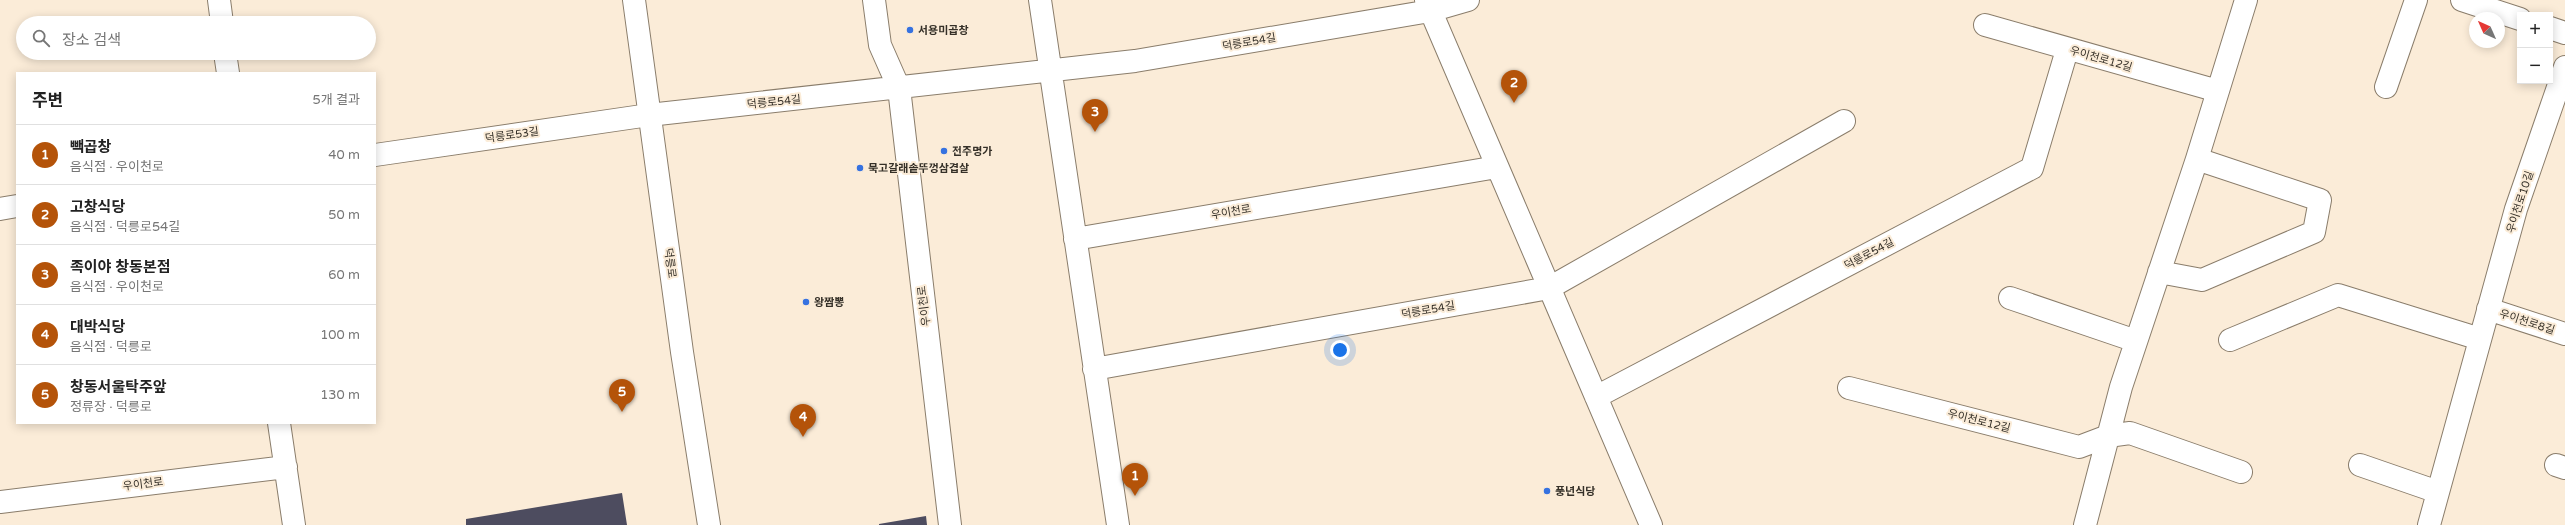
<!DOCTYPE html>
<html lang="ko">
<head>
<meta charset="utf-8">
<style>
  :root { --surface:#fff; --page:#f6f6f6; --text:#222; --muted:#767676; --line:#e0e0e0; --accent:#b45309 }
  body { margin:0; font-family:"Varela Round","Noto Sans KR",sans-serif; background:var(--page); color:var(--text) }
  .controls { position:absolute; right:12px; top:12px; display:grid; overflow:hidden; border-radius:0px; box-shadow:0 2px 10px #0003 }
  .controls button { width:36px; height:36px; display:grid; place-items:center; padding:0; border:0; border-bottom:1px solid var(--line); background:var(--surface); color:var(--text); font:20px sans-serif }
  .compass { position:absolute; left:2469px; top:12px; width:36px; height:36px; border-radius:50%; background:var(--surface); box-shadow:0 2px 10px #0003; rotate:315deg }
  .you { position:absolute; left:1340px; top:350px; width:14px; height:14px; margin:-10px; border:3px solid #fff; border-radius:50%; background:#1a73e8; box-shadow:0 0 0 6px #1a73e833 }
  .badge { display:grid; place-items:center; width:26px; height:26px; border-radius:50%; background:var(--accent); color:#fff; font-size:13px; font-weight:700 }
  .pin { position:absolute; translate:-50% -33px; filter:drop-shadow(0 1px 2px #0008) }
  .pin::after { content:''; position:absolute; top:21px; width:14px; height:12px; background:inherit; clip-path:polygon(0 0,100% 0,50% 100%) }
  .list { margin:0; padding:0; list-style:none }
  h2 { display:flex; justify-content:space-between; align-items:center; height:52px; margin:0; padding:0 16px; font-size:17px }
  h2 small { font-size:13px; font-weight:400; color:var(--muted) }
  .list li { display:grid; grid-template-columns:26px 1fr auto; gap:12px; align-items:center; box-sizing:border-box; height:60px; padding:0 16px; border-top:1px solid var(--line) }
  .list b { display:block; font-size:15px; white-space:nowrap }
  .list p { margin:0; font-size:13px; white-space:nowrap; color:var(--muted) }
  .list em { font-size:13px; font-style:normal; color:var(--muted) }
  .icon { flex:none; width:22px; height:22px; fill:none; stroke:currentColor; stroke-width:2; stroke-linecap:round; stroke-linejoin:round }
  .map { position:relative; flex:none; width:2565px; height:525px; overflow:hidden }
  .search { position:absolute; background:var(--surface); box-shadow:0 2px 10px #0003; left:16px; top:16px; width:360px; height:44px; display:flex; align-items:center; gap:10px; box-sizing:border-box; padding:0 14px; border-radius:22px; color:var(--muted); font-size:15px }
  .panel { position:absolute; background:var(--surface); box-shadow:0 2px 10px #0003; left:16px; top:72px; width:360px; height:352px; border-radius:0px }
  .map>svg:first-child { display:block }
  .building { fill:#4d4c5f }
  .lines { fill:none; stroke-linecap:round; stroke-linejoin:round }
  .street-casing { stroke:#8a7d6b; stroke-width:24 }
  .secondary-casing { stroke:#8a7d6b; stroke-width:24 }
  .street { stroke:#fff; stroke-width:22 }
  .secondary { stroke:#fff; stroke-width:22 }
  .poi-dot { fill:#3672e0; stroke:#fbecd8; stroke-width:1.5 }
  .labels { text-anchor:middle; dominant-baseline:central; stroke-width:4; stroke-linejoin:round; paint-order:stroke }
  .poi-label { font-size:11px; font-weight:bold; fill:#353028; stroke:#fbecd8; text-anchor:start }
  .street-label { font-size:11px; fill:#353028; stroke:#fbecd8 }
</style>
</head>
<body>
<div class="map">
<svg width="2565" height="525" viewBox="0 0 2565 525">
  <rect width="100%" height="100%" fill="#fbecd8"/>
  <!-- building -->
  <path class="building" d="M622,493L627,525H466V519Z
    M926,516L927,525H879V524Z"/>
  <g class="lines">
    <defs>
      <path id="street" d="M219,0L222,23
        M874,0L880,45L899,88L950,525
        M1040,0L1118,525
        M1426,0L1651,525
        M2462,0L2520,19
        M1985,25L2218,91
        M2550,28L2565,33
        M225,53L228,73
        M2386,87L2416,0
        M375,155L649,115L1135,61L1430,11L1468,0
        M0,209L17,206
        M1075,239L1497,167
        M2159,272L2202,280L2314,232L2320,200L2197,159
        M2010,298L2136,341
        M2488,309L2565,334
        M2230,340L2338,295L2480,339
        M1094,369L1549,288L1844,121
        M1849,388L2079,447L2108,436L2130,433L2241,472
        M1596,397L2032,168L2067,50
        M279,423L294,525
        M2360,465L2438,492
        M2556,465L2565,468
        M0,502L286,467
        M2085,525L2121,387L2197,159L2246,0
        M2429,525L2516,209L2565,67"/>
      <path id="secondary" d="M634,0L682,352L709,525"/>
    </defs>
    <!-- street casing -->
    <use href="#street" class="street-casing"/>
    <!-- secondary casing -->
    <use href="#secondary" class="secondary-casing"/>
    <!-- street -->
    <use href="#street" class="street"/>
    <!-- secondary -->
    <use href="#secondary" class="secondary"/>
  </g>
  <!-- markers -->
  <g class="poi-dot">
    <circle cx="910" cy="30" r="4"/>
    <circle cx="944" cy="151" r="4"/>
    <circle cx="860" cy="168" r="4"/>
    <circle cx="806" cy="302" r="4"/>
    <circle cx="1547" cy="491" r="4"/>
  </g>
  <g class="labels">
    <!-- poi labels -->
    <g class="poi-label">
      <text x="918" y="30">서용미곱창</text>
      <text x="952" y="151">전주명가</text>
      <text x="868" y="168">묵고갈래솥뚜껑삼겹살</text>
      <text x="814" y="302">왕짬뽕</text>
      <text x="1555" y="491">풍년식당</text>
    </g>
    <!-- street labels -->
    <g class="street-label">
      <text transform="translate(1249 42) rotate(-10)">덕릉로54길</text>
      <text transform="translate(2101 59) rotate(16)">우이천로12길</text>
      <text transform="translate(774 102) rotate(-6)">덕릉로54길</text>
      <text transform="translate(512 135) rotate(-8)">덕릉로53길</text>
      <text transform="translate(2520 202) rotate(-72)">우이천로10길</text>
      <text transform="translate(1231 212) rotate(-10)">우이천로</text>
      <text transform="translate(1869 254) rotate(-28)">덕릉로54길</text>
      <text transform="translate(670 263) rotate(82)">덕릉로</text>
      <text transform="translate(924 306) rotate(-97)">우이천로</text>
      <text transform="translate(1428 310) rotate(-10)">덕릉로54길</text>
      <text transform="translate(2527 322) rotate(18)">우이천로8길</text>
      <text transform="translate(1979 421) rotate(14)">우이천로12길</text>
      <text transform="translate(143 484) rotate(-7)">우이천로</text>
    </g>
  </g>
</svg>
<div class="controls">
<button>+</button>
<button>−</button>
</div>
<svg class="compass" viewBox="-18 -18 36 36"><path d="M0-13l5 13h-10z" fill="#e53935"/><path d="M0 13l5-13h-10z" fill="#767676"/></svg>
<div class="you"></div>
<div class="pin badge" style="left:1135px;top:496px">1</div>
<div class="pin badge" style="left:1514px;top:103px">2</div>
<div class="pin badge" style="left:1095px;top:132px">3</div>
<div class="pin badge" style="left:803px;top:437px">4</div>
<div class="pin badge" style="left:622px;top:412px">5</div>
<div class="search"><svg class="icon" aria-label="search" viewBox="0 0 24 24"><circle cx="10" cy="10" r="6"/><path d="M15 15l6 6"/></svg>장소 검색</div>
<section class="panel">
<h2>주변<small>5개 결과</small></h2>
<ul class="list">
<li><span class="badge">1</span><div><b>빽곱창</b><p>음식점 · 우이천로</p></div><em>40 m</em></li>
<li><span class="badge">2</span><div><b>고창식당</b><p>음식점 · 덕릉로54길</p></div><em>50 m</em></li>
<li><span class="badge">3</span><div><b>족이야 창동본점</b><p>음식점 · 우이천로</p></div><em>60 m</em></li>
<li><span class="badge">4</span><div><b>대박식당</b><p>음식점 · 덕릉로</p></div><em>100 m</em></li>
<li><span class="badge">5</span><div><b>창동서울탁주앞</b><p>정류장 · 덕릉로</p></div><em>130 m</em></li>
</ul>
</section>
</div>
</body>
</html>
